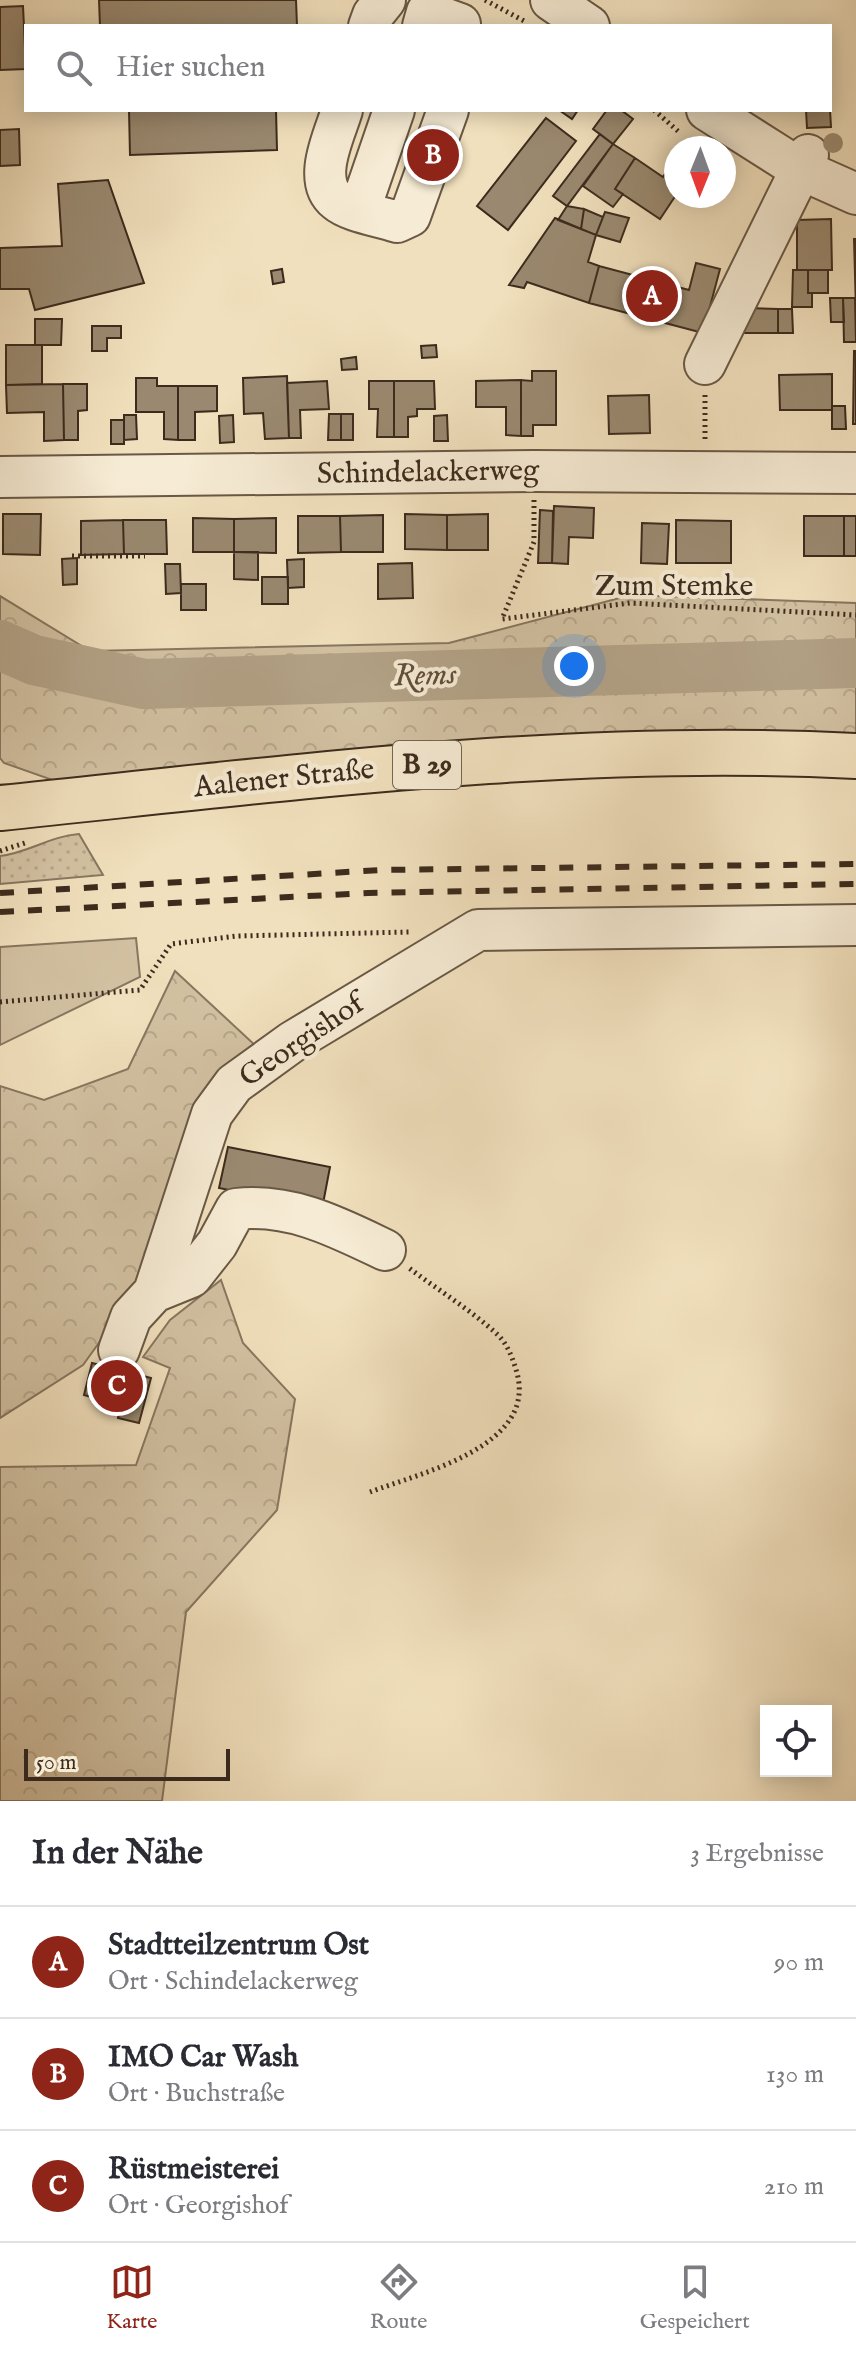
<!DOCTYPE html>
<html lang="de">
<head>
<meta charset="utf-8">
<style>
  :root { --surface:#fff; --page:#f2f2f3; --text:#2b2b33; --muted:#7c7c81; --line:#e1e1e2; --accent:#8f2418 }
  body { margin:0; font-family:"IM FELL English",serif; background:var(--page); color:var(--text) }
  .controls { position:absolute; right:24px; bottom:24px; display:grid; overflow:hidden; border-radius:0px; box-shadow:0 4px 20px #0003 }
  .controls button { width:72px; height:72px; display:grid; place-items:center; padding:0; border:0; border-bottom:2px solid var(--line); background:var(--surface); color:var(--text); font:40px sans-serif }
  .compass { position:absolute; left:664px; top:136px; width:72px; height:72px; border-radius:50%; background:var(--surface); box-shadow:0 4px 20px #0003; rotate:181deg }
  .scale { position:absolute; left:24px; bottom:20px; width:206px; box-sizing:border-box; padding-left:8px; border:4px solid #3c2b1d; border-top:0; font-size:22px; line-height:28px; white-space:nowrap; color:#3c2b1d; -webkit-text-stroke:6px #f6ebd4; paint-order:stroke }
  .you { position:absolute; left:574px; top:666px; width:28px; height:28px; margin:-20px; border:6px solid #fff; border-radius:50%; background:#1a73e8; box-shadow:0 0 0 12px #1a73e833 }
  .badge { display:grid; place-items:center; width:52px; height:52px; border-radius:50%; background:var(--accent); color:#fff; font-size:26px; font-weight:700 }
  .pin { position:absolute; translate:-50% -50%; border:4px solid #fff; box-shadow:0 2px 8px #0006 }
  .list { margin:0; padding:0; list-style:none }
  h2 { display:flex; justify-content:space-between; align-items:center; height:104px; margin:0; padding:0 32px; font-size:34px }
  h2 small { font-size:26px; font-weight:400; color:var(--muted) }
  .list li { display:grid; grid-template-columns:52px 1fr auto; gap:24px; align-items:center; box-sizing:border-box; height:112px; padding:0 32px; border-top:2px solid var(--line) }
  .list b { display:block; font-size:30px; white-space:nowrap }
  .list p { margin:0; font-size:26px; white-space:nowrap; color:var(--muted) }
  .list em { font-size:26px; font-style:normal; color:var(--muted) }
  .icon { flex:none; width:44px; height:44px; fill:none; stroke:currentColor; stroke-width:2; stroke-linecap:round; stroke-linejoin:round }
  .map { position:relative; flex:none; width:856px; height:1801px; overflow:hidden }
  .search { position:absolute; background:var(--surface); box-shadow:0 4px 20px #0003; left:24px; right:24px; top:24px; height:88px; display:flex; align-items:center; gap:20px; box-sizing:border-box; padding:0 28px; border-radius:0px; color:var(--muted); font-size:30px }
  .sheet { height:440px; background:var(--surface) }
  nav { display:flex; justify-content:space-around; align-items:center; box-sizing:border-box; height:112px; border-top:2px solid var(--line); background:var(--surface); font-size:22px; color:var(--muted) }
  nav a { display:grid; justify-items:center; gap:4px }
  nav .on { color:var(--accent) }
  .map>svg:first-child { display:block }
  .grass { fill:url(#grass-dots); stroke:#877660; stroke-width:2 }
  .forest { fill:url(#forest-crowns); stroke:#877660; stroke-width:2 }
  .green { fill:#d2c1a2; stroke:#877660; stroke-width:2 }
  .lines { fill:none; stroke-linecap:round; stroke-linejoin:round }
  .river { stroke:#b3a287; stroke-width:50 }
  .building { fill:#9a8970; stroke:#3c2b1d; stroke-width:2 }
  .minor-casing { stroke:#695845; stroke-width:44 }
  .major-casing { stroke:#3c2b1d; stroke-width:48 }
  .path { stroke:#3c2b1d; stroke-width:5; stroke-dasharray:2 4; stroke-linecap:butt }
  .minor { stroke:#f6ebd4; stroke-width:40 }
  .major { stroke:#f1e0bd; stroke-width:44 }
  .rail { stroke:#3c2b1d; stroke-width:6; stroke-dasharray:14 14; stroke-linecap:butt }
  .tree { fill:#9e8d74 }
  .labels { text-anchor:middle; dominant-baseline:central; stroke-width:8; stroke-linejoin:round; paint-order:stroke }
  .shield { fill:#f6ebd4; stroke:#746554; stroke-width:2 }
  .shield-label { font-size:28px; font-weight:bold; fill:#3c2b1d }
  .street-label { font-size:30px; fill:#3c2b1d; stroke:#f6ebd4 }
  .water-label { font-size:32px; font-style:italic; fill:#604f3d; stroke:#f6ebd4 }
</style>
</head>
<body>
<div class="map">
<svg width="856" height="1801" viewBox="0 0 856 1801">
  <defs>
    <pattern id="grass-dots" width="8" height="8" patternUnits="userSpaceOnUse" patternTransform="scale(2)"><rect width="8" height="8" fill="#d2c1a2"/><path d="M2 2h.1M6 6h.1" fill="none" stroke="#b5a68b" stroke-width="1.8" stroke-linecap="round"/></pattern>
    <pattern id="forest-crowns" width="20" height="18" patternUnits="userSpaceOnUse" patternTransform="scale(2)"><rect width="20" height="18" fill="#d2c1a2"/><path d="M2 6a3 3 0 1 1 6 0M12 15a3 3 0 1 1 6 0" fill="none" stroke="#b5a68b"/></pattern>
  </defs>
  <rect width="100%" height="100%" fill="#f1e0bd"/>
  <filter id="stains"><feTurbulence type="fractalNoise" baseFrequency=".0025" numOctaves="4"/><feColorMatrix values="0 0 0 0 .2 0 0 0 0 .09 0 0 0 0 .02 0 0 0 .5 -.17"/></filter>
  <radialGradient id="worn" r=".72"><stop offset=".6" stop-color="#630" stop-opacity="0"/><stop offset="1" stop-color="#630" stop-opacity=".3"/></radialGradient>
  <!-- grass -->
  <path class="grass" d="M79,834L103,875L0,884V856C28,853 50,836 79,834Z"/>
  <!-- forest -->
  <path class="forest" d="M631,595L856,603V738L58,782L4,763L0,758V596L90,651L449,643Z
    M175,971L257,1047L147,1276L83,1365L0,1418V1086L44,1100L128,1069Z
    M221,1280L243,1343L295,1399L277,1510L186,1612L162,1801H0V1467L136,1465L170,1368L143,1357L170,1320Z"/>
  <!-- green -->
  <path class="green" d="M136,938L140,977L0,1045V947Z"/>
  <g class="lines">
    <!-- river -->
    <path class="river" d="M0,645L34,660L144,684L856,663"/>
  </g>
  <!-- building -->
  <path class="building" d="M99,0H296L297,26H100Z
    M23,6L26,69L0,70V7Z
    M129,110H276L277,150L130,155Z
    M559,110H578L572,119Z
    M607,110H621L633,119L613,144L593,129Z
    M806,110H830L831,127L807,128Z
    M546,118L576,141L508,230L477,206Z
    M19,129L20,165L0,166V130Z
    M600,134L613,144L567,206L553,196Z
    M613,144L635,158L615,189L623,194L613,207L583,186Z
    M635,158L663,177L668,169L676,175V195L660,219L615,189Z
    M108,180L144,283L35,310L29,289H0V248L62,246L58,184Z
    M567,206L584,209L581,229L558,220Z
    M584,209L603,217L596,235L581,229Z
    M605,212L629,218L620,242L596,235Z
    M555,218L596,235L588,262L599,266L589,303L527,282L524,288L509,285Z
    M831,219L832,270H797V220Z
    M854,239H856V311Z
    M696,263L720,269L703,333L589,303L599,266L689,290Z
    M282,269L284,282L273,284L271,271Z
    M793,270H808V293H812V307H792Z
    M808,270H828V293H808Z
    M830,298H843L844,322H831Z
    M843,298H855L856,342H844Z
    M744,308L778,309V333H744Z
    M778,309H792L793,333H778Z
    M35,319H62L61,345H35Z
    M92,326H121V338H107V351H92Z
    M6,345H42V384L6,385Z
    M436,345L437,357L422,358L421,346Z
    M854,351H856V424H853Z
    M356,357L357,369L342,370L341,359Z
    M532,371H556V425H533V436H521V380L532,381Z
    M832,374V410H780L779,375Z
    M287,376L289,438L265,439L263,413L244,414L243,378Z
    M136,378H157V386H178V440L164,439V412H136Z
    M521,380V436L506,435V407H476V381Z
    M327,381L329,409L300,410L301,438H289L287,383Z
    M369,381H394V437H377L378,409H369Z
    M394,381H434L435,409H417V416L408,417V437H394Z
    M63,384H87V410L78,411V440H64Z
    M63,384L64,440L44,441V412L7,413L6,385Z
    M178,386H217V411L195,412V440H178Z
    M649,395L650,433L609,434L608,396Z
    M832,406H845L846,429H832Z
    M329,414H341V440H328Z
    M341,414H353V440H341Z
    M124,415H136L137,439L124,440Z
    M233,415L234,442L220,443L219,416Z
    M447,415L448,441H434V416Z
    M111,420H124V444H111Z
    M554,506L594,508L593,538L569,537L568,564L552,563Z
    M540,510L553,511L552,563H538Z
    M3,514H41L40,555L3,554Z
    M405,514L447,515V550L405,549Z
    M488,514V550H447V515Z
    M383,515V552H341L340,516Z
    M298,516H340L341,552L298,553Z
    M804,516H844V556H804Z
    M844,516H856V556H844Z
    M193,518L234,519V552H193Z
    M276,518V553L234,552V519Z
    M123,520H166L167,554H124Z
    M123,520L124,554L81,555V521Z
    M676,520L731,521V563H676Z
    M642,523L669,524L667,564L641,563Z
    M234,552H258V580L234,579Z
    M77,558V584L63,585L62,559Z
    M304,559V587L288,588L287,560Z
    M412,563L413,598L378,599V564Z
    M165,564H180L181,593L166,594Z
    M262,577H288V604H262Z
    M181,584H206V610H181Z
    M228,1147L330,1167L322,1209L219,1188Z
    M92,1363L151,1378L139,1423L118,1418L121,1405L84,1395Z"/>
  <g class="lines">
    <defs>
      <path id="minor" d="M551,0L589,26
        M369,26L373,15L385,0
        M423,26L427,12L460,24
        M342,110C335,134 311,180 337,201C350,212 380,216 397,222L410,216L448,110
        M707,110L800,169L856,194
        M360,209L394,110
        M705,364L808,155
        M0,477L534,471L856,473
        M154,1292L191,1277L217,1244L236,1209C291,1203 337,1227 385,1250
        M119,1350L131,1317L154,1292L212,1114L234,1084L292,1042L478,930L856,925"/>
      <path id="major" d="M0,808C284,779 570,741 856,756"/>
    </defs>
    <!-- minor casing -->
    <use href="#minor" class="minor-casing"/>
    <!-- major casing -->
    <use href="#major" class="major-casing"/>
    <!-- path -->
    <path class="path" d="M485,0L526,22
      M654,110L680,133
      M705,439V393
      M534,500V542L502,619L630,603L856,615
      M72,556H145
      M0,851L28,842
      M0,1002L140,990L171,944L237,936L409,932
      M370,1492C420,1473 537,1447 517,1373C513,1359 508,1345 498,1335C471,1310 438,1290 409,1268"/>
    <!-- minor -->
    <use href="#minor" class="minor"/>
    <!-- major -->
    <use href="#major" class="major"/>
    <!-- rail -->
    <path class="rail" d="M0,893L380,870L856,864
      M0,912L368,893L856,884"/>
  </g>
  <!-- trees -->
  <circle class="tree" cx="833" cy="143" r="10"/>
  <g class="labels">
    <!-- shield labels -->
    <rect class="shield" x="393" y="741" width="68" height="48" rx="6"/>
    <g class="shield-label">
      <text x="427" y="765">B 29</text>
    </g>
    <!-- street labels -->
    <g class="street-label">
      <text transform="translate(428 473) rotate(-1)">Schindelackerweg</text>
      <text x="674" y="587">Zum Stemke</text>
      <text transform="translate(284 779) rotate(-6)">Aalener Straße</text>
      <text transform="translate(302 1041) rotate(-34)">Georgishof</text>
    </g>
    <!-- water labels -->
    <g class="water-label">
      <text transform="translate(425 676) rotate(-2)">Rems</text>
    </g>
  </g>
  <rect width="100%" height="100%" filter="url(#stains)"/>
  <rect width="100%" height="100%" fill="url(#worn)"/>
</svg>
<div class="controls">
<button><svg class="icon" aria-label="locate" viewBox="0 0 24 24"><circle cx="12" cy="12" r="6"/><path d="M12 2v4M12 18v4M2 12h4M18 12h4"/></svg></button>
</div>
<svg class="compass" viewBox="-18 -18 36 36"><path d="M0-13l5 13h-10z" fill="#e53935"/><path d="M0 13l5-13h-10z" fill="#7c7c81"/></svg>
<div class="scale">50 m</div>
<div class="you"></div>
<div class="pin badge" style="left:652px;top:296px">A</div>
<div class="pin badge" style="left:433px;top:155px">B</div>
<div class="pin badge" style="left:117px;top:1386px">C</div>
<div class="search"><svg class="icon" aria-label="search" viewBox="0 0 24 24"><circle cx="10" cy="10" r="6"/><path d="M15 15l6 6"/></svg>Hier suchen</div>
</div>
<section class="sheet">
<h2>In der Nähe<small>3 Ergebnisse</small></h2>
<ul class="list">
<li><span class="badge">A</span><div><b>Stadtteilzentrum Ost</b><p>Ort · Schindelackerweg</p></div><em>90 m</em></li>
<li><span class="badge">B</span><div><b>IMO Car Wash</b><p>Ort · Buchstraße</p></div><em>130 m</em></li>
<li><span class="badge">C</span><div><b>Rüstmeisterei</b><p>Ort · Georgishof</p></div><em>210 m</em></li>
</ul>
</section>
<nav>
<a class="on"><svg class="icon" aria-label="map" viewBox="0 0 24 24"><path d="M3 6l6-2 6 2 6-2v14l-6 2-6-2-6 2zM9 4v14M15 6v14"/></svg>Karte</a>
<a><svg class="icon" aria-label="directions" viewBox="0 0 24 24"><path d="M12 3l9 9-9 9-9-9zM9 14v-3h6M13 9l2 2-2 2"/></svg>Route</a>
<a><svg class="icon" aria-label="saved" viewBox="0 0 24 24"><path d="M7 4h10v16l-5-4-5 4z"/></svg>Gespeichert</a>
</nav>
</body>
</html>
